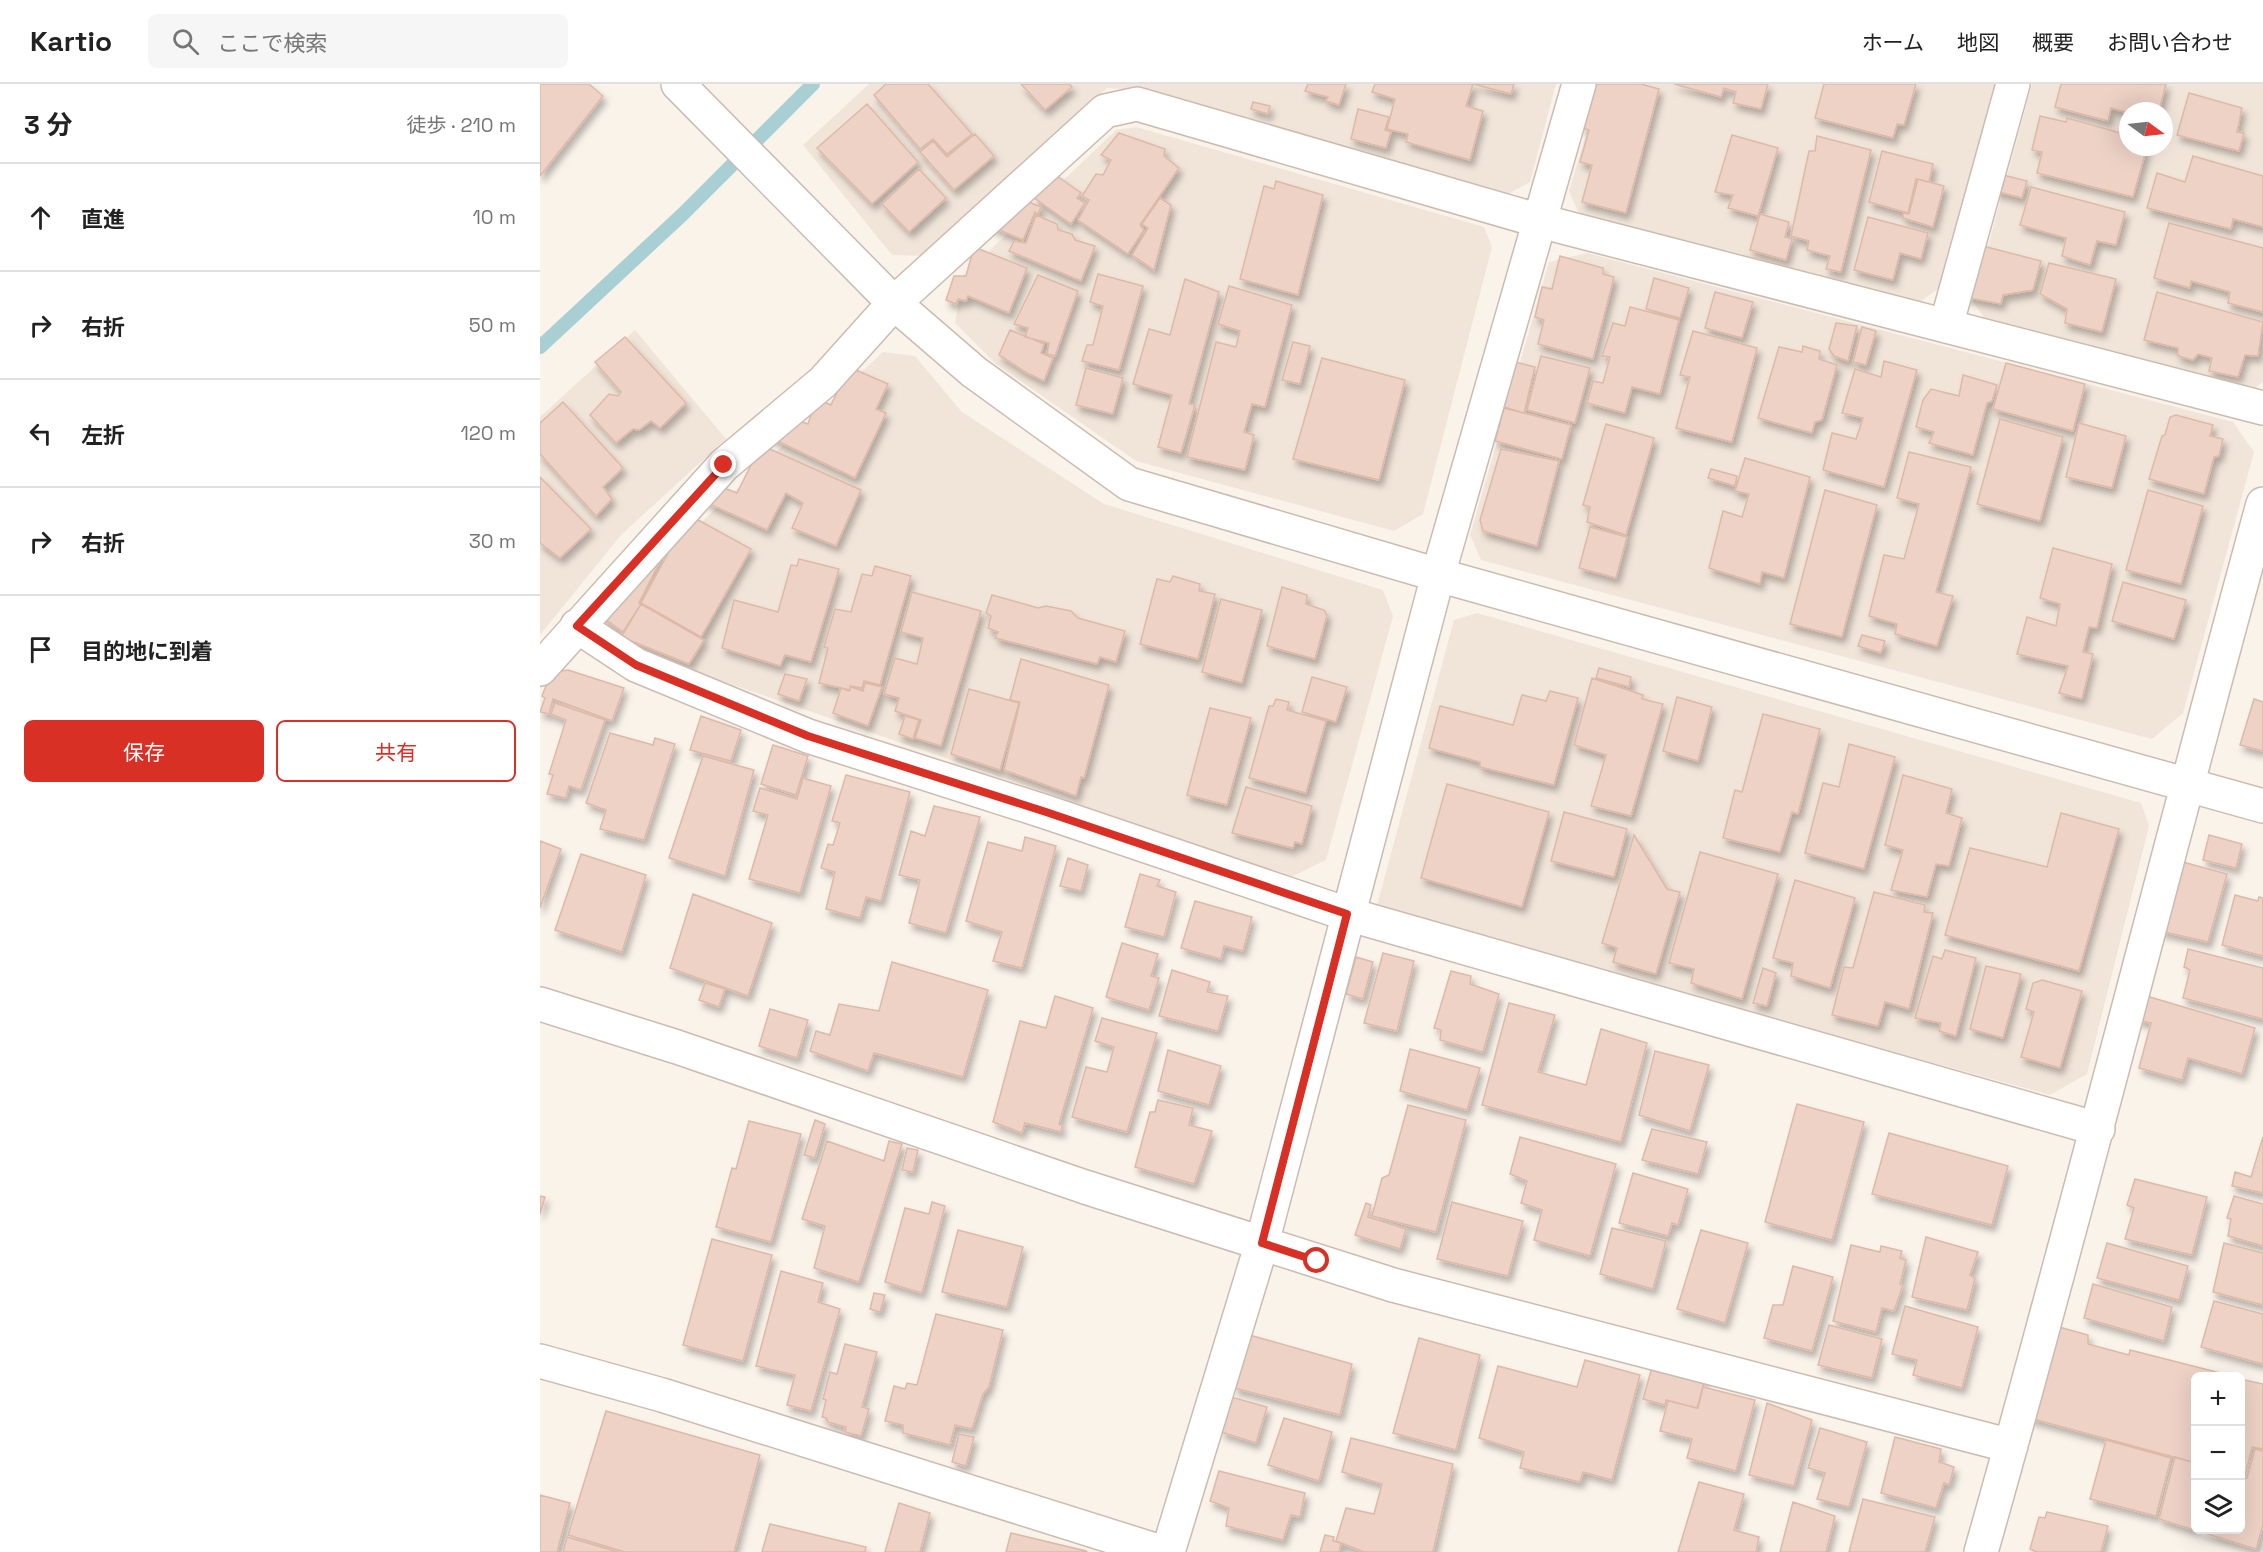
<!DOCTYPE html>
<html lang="ja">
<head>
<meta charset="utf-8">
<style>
  :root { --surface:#fff; --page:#f6f6f6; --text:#222; --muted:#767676; --line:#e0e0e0; --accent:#d93025 }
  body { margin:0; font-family:"Space Grotesk","Noto Sans JP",sans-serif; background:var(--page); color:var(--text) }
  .controls { position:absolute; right:18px; bottom:18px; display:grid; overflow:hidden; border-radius:9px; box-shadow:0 6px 24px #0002 }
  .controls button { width:54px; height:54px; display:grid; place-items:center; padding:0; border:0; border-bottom:2px solid var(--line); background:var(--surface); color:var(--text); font:30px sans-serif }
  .compass { position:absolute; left:1579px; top:18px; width:54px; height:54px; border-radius:50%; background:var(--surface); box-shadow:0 6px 24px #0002; rotate:105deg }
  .stop { position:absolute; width:18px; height:18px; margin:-14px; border:4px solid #d93025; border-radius:50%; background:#fff }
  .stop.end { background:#d93025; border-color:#fff; box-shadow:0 2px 6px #0008 }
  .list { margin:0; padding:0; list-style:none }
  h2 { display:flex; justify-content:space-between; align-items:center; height:78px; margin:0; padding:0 24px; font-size:26px }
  h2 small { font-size:20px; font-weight:400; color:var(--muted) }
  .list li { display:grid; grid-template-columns:39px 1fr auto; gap:18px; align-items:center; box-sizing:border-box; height:108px; padding:0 24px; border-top:2px solid var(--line) }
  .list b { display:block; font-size:22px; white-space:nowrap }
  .list em { font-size:20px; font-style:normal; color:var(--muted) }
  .actions { display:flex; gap:12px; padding:18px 24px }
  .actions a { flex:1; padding:14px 0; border:2px solid var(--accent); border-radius:9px; text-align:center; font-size:21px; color:var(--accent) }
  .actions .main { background:var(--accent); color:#fff }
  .icon { flex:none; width:33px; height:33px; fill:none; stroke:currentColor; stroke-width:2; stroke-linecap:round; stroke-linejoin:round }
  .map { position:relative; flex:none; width:1723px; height:1468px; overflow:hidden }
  header { display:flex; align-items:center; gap:36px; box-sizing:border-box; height:84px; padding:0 30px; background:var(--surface); border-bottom:2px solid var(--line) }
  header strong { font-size:28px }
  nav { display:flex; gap:33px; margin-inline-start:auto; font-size:21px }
  .search { width:420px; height:54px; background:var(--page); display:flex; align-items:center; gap:15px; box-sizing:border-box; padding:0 21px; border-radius:9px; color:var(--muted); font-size:22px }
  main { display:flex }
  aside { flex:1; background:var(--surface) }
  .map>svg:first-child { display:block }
  .residential { fill:#f1e5d9; fill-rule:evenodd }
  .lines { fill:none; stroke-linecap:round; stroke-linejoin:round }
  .stream { stroke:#a8cfd3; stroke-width:14 }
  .building { fill:#edd2c5; stroke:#deb9a7; stroke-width:1.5; filter:url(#shadow) }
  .minor-casing { stroke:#ccbbb1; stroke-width:36 }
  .minor { stroke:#fff; stroke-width:33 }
  .route { stroke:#d93025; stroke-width:8 }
</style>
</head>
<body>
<header>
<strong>Kartio</strong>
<div class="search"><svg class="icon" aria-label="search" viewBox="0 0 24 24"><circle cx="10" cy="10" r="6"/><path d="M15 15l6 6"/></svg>ここで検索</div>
<nav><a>ホーム</a><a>地図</a><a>概要</a><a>お問い合わせ</a></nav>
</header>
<main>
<aside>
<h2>3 分<small>徒歩 · 210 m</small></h2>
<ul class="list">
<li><svg class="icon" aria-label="ahead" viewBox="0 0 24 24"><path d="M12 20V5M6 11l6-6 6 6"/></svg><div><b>直進</b></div><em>10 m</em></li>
<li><svg class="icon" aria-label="right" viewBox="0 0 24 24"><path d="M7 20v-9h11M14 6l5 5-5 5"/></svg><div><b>右折</b></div><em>50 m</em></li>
<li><svg class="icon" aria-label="left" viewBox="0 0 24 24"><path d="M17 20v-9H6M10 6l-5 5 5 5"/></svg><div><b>左折</b></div><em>120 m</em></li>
<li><svg class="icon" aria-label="right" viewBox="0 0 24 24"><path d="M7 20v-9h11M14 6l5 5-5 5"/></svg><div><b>右折</b></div><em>30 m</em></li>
<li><svg class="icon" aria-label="arrive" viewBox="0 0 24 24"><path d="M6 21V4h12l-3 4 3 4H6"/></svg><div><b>目的地に到着</b></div></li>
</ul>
<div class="actions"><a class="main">保存</a><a>共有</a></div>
</aside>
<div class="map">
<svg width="1723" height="1468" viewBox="0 0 1723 1468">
  <defs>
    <filter id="shadow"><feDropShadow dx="3.5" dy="6" stdDeviation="3" flood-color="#0004"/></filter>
  </defs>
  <rect width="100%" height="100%" fill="#faf3ea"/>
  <!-- residential -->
  <path class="residential" d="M329,0H1016L990,98L968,110L606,6L567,4L390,172L352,171L263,61Z
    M1061,0H1457L1402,202L1374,222L1040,132L1029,107Z
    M1492,0H1723V298L1715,304L1448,239L1433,218ZM1588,27H1624V63H1588Z
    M596,43L944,143L952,163L883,430L854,447L596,377L456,280L415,239L424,191L576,46Z
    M1047,169L1693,338L1714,368L1643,629L1612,655L941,476L930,451L1009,178Z
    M95,246L186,355L81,451L0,551V333Z
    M343,268L375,272L422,328L564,420L843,506L853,532L786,776L751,793L112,573L68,542L70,524Z
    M937,529L1601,719L1609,742L1547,990L1510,1011L836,825L914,536Z"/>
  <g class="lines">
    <!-- stream -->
    <path class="stream" d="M0,263L143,130L273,0"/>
  </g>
  <!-- building -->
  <path class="building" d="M0,0H49L63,12L0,92Z
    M346,0H388L432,50L407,70L393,55L380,65L334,11Z
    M481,0H529L532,3L505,26Z
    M768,0H806L799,21L786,17L788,13L765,7Z
    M835,0H974L971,10L933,0L926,22L943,27L930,76L866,58L868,50L847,45L855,15L832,8Z
    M1053,0H1101L1119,5L1086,129L1042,118L1052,81L1040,78L1049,46L1042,44Z
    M1134,0H1228L1221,25L1193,19L1196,8L1184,4L1181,13Z
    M1284,0H1376L1364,41L1357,40L1353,54L1275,34Z
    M1521,0H1626L1619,27L1588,29L1571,24L1568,37L1515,23Z
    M1649,9L1702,24L1697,48L1704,49L1699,67L1637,51Z
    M713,18L730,22L728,30L711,25Z
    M327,20L378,78L332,120L277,64Z
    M818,25L849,33L845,46L851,48L846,64L811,55Z
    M1500,32L1526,38L1527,34L1588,51V63H1607L1593,113L1497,89L1502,68L1492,66Z
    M579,49L625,65L624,72L639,84L600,141L604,146L588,170L538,136L549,116L542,112L556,90L563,91L571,76L561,71Z
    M435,50L454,72L414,106L380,68L393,57L407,73Z
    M1192,51L1238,64L1218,132L1188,124L1193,111L1175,108Z
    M1277,52L1331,66L1301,188L1286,185L1290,172L1267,166L1269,157L1251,152L1269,67H1275Z
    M1342,67L1393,80L1389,98L1376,95L1368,129L1329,118Z
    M1653,72L1723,92V143L1693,135L1691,145L1607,124L1617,89L1645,98Z
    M379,85L406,114L369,148L342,120Z
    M510,87L541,109L537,114L545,119L531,140L493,113Z
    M1455,89L1487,97L1482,114L1451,106Z
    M1378,95L1404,102L1393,143L1363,134V129L1369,130Z
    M736,97L783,111L758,211L700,195L724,102L734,105Z
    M1491,103L1585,128L1576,161L1557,157L1550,181L1522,172L1526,154L1480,141Z
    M479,114L501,123L498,130L495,128L483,156L450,142Z
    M620,114L631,121L614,186L592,171L608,144L602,140Z
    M1220,130L1249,138L1245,153L1252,155L1246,176L1210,166Z
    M496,131L517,140L518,146L532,150L535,156L555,162L541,197L469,167L474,157L486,159Z
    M1328,133L1388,149L1381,175L1360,169L1353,196L1314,186Z
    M1629,139L1723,164V228L1688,219L1690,208L1651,197L1650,204L1614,194Z
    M1435,160L1501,177L1493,206L1463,211L1461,220L1424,213Z
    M434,163L487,184L469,229L428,212L426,217L418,215L416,220L406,216L414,192H426Z
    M1020,172L1063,184V190L1074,193L1053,275L998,260L1004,236L995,233L1002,203L1012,205Z
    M1509,179L1576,195L1562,248L1525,239L1527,225L1500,210Z
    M558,190L603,202L579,286L542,277L547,261H553L563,222L550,218Z
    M498,191L538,207L515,272L507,270L509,259L485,253L488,244L474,240Z
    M1114,194L1149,204L1140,234L1106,225Z
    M645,195L679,208L649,320L655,321L641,369L618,363L632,311L593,300L609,245L630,251Z
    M689,202L752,221L725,323L712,320L704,348L714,351L705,386L647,373L676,258L696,263L700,247L678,240Z
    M1175,208L1213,218L1202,254L1165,244Z
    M1617,208L1723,238L1718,272L1705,271L1698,293L1669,287L1672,274L1658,270L1653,276L1638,272V264L1604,256Z
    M1090,223L1139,236L1120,310L1092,303L1085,329L1047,319L1053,297L1063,299L1070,273L1062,272L1073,239L1085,242Z
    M1296,239L1317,242L1308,277L1294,272L1289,265Z
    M1322,243L1336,247L1326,281L1313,278Z
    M470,246L504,260L501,269L513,274L504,297L487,289L459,271Z
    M1153,247L1217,264L1192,358L1136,344L1150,293L1140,291Z
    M85,253L146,319L120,344L111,337L99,346L93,345L76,359L50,331L69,310L78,312L81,308L55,278Z
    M753,258L770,262L760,300L742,296Z
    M1263,262L1280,267L1279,275L1297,281L1282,336L1275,338L1272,349L1218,334L1239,263L1262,268Z
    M1001,272L1050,284L1035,339L987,326Z
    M782,274L865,296L839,396L753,375Z
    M1344,277L1377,286L1344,403L1283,386L1292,349L1316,355L1323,334L1302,329L1315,285L1341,293Z
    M975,278L995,283L984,329L964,323Z
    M1466,279L1545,300L1533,347L1453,325Z
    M309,283L348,300L336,325L346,329L315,394L229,353L248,333L268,340L276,315L291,321Z
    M546,284L583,294L573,330L536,321Z
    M1423,291L1457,301L1452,317L1447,319L1433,371L1389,359L1394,348L1376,343L1383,316L1391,305L1419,312Z
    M23,318L83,384L63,403L72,415L56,432L0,370V339Z
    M964,324L1031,341L1022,375L955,357Z
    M1636,331L1673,341L1670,352L1683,355L1679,372L1674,373L1664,410L1609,395L1622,352L1625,351L1630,333Z
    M1460,335L1523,353L1500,437L1437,420Z
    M1539,339L1586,352L1572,404L1526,393Z
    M1066,340L1114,354L1086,451L1047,438L1050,423L1043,421Z
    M221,361L321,406L296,462L252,444L263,419L246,409L227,446L165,418L174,400L197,409Z
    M961,365L1019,377L997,462L943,447L940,436Z
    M1369,368L1431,383L1396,508L1413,512L1397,562L1355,550L1357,540L1329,532L1344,471L1364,475L1379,420L1357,414Z
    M1205,374L1270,393L1244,494L1222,488L1220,500L1169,484L1183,427L1202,433L1209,410L1195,407Z
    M1171,385L1197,392L1195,402L1168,394Z
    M0,393L51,445L20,474L0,459Z
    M1285,406L1337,421L1302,553L1250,540Z
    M1608,406L1663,422L1641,500L1586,486Z
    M149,431L211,465L161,553L101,519Z
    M1050,443L1087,453L1076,494L1039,484Z
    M130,458L99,519L101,520L83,548L54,527Z
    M1513,464L1572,480L1557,544L1549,543L1543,568L1553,570L1542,615L1519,609L1528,582L1477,570L1487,533L1516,542L1520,520L1500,514Z
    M259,475L299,485L271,578L245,571L240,582L182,564L194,516L238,528L251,481L257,482Z
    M335,482L371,492L340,601L324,597L322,604L310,602V606L279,599L288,564L284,563L295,525L311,528L322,490L332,492Z
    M633,492L660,500L659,507L675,510L658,575L600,560L617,495L630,498Z
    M1583,498L1646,516L1634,555L1572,537Z
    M742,503L767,511L766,520L784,526L787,531L775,575L727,562Z
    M372,508L441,527L401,662L375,654L381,636L355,627L359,614L344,610L355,574L377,580L383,554L361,548Z
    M452,511L498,524L506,522L531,527L538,534L585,547L576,578L560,573L557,580L455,554L458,548L448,544L451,532L446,529Z
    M681,515L722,526L702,599L662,588Z
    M101,520L164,556L149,580L81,553Z
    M1322,551L1345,557L1341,569L1318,562Z
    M481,575L569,601L544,694L541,693L536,712L464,686L480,618L470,616Z
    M1059,584L1091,593L1089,603L1056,594Z
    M28,586L84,604L72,637L13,615L9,630L0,628L5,614L2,612L11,589Z
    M245,590L267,595L259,617L238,610Z
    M772,593L807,603L796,638L762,628Z
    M1052,594L1103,611L1102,615L1123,620L1091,732L1051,722L1066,671L1034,661Z
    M325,599L342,603L328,642L293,629L301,604L309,607L311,603L323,607Z
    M429,605L479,619L460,686L411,670Z
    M1010,607L1038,614L1014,701L940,683V678L889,664L900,622L973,641L982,611L1006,617Z
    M1137,613L1172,623L1158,677L1123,667Z
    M736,615L749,618L747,626L786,637L766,709L709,694L729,622H733Z
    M1714,615L1723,618V667L1700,661Z
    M15,619L65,636L41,706L29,702L26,714L7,710L13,691L9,690L26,636L11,630Z
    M670,624L711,634L687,721L647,711Z
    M1223,630L1280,645L1258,730L1252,728L1240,768L1183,754L1195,706L1202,708Z
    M161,632L201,646L191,677L150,666Z
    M365,632L379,636L373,655L359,650Z
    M70,649L113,661L115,654L135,660L104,756L60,745L66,726L46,719Z
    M1309,660L1355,673L1324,785L1265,769L1283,699L1299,703Z
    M233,661L268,672L256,711L221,700Z
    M163,672L214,686L185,792L129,774Z
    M306,691L370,708L341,817L326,813L320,834L286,825L295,788L281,784L288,760L293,761L300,739L292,737Z
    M1363,691L1412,705L1406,729L1422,734L1409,782L1396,780L1387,813L1351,806L1363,766L1345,761Z
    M263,694L291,702L260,809L209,795L228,731L213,727L220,704L257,715Z
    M907,700L1009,728L982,823L881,794Z
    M706,703L772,722L762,760L755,758L753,764L692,749Z
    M394,722L440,733L406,849L369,839L380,796L359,791L371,747L385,752Z
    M1024,728L1087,745L1074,793L1011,777Z
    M1521,729L1579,745L1539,887L1405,851L1430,764L1507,783Z
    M1094,751L1127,805L1140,808L1116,890L1073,878L1077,864L1062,859Z
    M1669,751L1702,760L1696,784L1663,776Z
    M485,753L516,762L482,884L453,877L462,848L426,837L448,758L482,767Z
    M0,757L21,765L0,824Z
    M1160,768L1238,790L1202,915L1151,899L1154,885L1129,879Z
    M41,770L106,791L82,868L15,846Z
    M528,774L548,781L541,807L520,802Z
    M1639,777L1687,790L1668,858L1620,847Z
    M600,790L620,796L617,802L636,808L624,853L585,843Z
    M1255,796L1315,814L1290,904L1251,892L1253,879L1233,874Z
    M1334,808L1385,821L1384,828L1393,829L1369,925L1345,918L1338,942L1292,931L1304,883L1313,884Z
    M153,810L232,839L208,912L130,884Z
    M1695,811L1718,817L1719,813L1723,814V872L1682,861Z
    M655,817L712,833L703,867L684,862L681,875L641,864Z
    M582,859L618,870L611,892L619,894L609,926L566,913Z
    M1648,865L1723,884V935L1643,914L1650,886L1644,883Z
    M1405,866L1436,874L1416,952L1399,947L1401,939L1375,934L1393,872L1402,875Z
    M843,869L874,877L857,947L824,939Z
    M816,873L833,878L823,915L806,910Z
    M352,878L448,906L423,993L334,969L328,987L270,967L276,947L290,951L299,920L339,927Z
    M1446,882L1481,890L1463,954L1430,945Z
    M1223,884L1236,889L1227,922L1213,919Z
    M632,886L670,898L667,908L688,912L678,947L619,932Z
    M911,887L931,892L930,900L959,910L943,968L900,956L901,946L894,944Z
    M1502,896L1542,907L1520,984L1481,973L1494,928L1486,925L1493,899Z
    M165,899L185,905L179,923L159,916Z
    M1603,911L1715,944L1702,990L1648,974L1642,996L1599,984L1611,939L1597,936Z
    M515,912L553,924L519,1040L522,1042L521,1048L485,1039L482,1049L453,1038L480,937L506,944Z
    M969,919L1015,931L998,988L1046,1001L1061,945L1107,959L1081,1058L942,1021Z
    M230,925L268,936L257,974L219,962Z
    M562,934L617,949L587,1048L532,1033L546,983L567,988L574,963L555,957Z
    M870,965L940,984L927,1026L860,1007Z
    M628,966L681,982L669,1021L618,1007Z
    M1115,967L1169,981L1150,1047L1099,1031Z
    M618,1016L653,1024L649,1041L672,1047L654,1100L595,1083L610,1028H615Z
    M1257,1020L1324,1038L1292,1156L1225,1138Z
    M868,1021L926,1036L896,1148L832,1132L842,1094L849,1091Z
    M275,1036L285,1040L275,1074L264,1071Z
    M209,1037L261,1050L231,1158L176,1143L192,1084L196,1085Z
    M1112,1045L1167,1058L1158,1090L1102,1076Z
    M1349,1049L1468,1082L1452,1141L1332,1110Z
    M980,1053L1076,1080L1050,1172L994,1156L1002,1126L981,1119L987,1097L970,1090Z
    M1723,1053V1109L1692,1102L1695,1088L1711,1093Z
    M287,1057L344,1077L349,1057L362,1060L319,1198L274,1184L285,1142L262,1135Z
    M367,1064L378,1066L373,1088L362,1086Z
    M1093,1089L1148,1105L1138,1141L1132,1139L1128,1152L1079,1139Z
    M1595,1095L1667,1113L1652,1171L1585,1155L1594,1124L1587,1121Z
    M0,1112L5,1113L0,1130Z
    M1694,1112L1723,1120V1162L1688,1152L1691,1135L1687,1134Z
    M392,1118L405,1122L382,1209L345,1198L365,1124L389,1130Z
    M912,1118L983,1137L968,1192L897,1175Z
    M826,1119L831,1121L828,1133L866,1145L860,1165L815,1151Z
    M1072,1144L1126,1157L1113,1205L1060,1190Z
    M418,1146L483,1163L467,1223L402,1208Z
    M1161,1146L1208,1159L1185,1239L1137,1225Z
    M1386,1153L1438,1168L1430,1191L1435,1194L1427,1226L1372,1213Z
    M172,1155L232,1171L203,1277L143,1261Z
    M1567,1159L1648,1182L1639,1216L1557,1194Z
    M1684,1159L1723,1169V1221L1673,1208Z
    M1311,1161L1340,1168L1341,1162L1362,1167L1360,1174L1366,1176L1360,1200L1363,1201L1354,1227L1342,1224L1336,1248L1293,1237Z
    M1253,1182L1293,1193L1272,1267L1224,1254L1233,1221H1243Z
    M241,1187L283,1199L278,1218L300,1225L271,1327L247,1321L255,1291L216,1282Z
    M1553,1200L1632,1223L1624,1257L1544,1234Z
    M334,1209L345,1211L340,1228L330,1225Z
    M1674,1217L1723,1230V1280L1661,1263Z
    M1365,1222L1438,1243L1422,1304L1373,1291L1377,1276L1352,1270Z
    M396,1230L463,1246L449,1303L443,1310L432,1345L415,1341L410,1361L363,1349V1341L345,1337L354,1302L365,1305L367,1299L377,1301Z
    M1289,1241L1342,1255L1332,1294L1278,1281Z
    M1512,1241L1548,1251V1260L1589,1271L1590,1266L1692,1292H1656V1379L1489,1334Z
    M706,1250L812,1280L800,1331L694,1304Z
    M879,1254L940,1271L916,1366L853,1349Z
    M305,1260L337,1268L322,1323L329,1325L321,1352L305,1348L306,1343L288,1338L286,1334L282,1333L286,1316L283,1315L290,1288L297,1290Z
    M1045,1276L1100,1291L1072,1396L1043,1388L1040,1398L980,1384L984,1368L939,1354L958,1282L1037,1303Z
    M1113,1280L1165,1295L1157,1324L1126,1316L1125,1321L1103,1315Z
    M1700,1295L1723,1300V1365L1712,1363L1705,1392L1700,1390Z
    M1163,1303L1215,1316L1196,1387L1147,1374L1152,1355L1120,1347L1128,1317L1158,1324Z
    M691,1313L727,1323L716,1359L681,1348Z
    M1227,1319L1272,1336L1254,1402L1209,1391Z
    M66,1327L220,1371L194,1468H85L28,1451Z
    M744,1334L792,1348L779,1397L728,1381Z
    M1280,1344L1327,1358L1309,1423L1277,1415L1285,1389L1268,1384Z
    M419,1350L434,1353L426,1382L412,1378Z
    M1355,1353L1401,1365L1399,1378L1414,1383L1409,1401L1404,1399L1396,1424L1341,1409Z
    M811,1354L913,1380L893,1468H824L796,1457L806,1424L834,1430L842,1400L802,1388Z
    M1566,1356L1631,1374L1616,1432L1550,1415Z
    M1715,1365L1723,1367V1441L1716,1465L1619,1435L1635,1373L1656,1379V1446H1700V1392L1707,1394Z
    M679,1387L765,1409L760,1433L751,1431L743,1456L686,1442L689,1424L670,1417Z
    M1159,1398L1204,1410L1194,1446L1219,1453L1216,1468H1138Z
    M0,1411L30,1419L17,1468H0Z
    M1323,1415L1395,1433L1385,1468H1309Z
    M1253,1418L1295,1432L1286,1468H1240Z
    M359,1419L390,1429L380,1468H345Z
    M1507,1428L1568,1442L1561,1468H1497L1490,1465L1499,1433L1505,1434Z
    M230,1440L326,1463L325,1468H222Z
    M471,1449L546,1467L547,1468H466Z
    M785,1451L794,1453L793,1457L801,1459L799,1468H780Z
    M27,1453L78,1468H23Z"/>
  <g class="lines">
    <defs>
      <path id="minor" d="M138,0L354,219L434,288L589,400L898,491L1723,722
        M1406,242L1473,0
        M37,542L96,581L268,652L506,728L807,830L1558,1045
        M0,585L184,381L283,298L354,219L565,27L597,20L1000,137L1723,324
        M0,920L137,963L545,1103L853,1201L1471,1362
        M0,1277L122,1311L621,1468
        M628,1468L722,1159L898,491L1039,0
        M1441,1468C1540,1120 1627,769 1723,420"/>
    </defs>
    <!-- minor casing -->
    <use href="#minor" class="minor-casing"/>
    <!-- minor -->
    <use href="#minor" class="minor"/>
  </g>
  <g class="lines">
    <!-- route -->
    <path class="route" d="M184,381L37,542L96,581L268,652L506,728L807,830L722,1159L777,1177"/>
  </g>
</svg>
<div class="controls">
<button>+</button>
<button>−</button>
<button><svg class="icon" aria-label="layers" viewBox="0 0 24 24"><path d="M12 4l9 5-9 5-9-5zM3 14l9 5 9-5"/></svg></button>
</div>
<svg class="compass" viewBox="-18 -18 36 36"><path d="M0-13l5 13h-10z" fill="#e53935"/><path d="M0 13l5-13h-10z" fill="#767676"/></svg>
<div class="stop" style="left:777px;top:1177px"></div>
<div class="stop end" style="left:184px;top:381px"></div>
</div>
</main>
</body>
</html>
